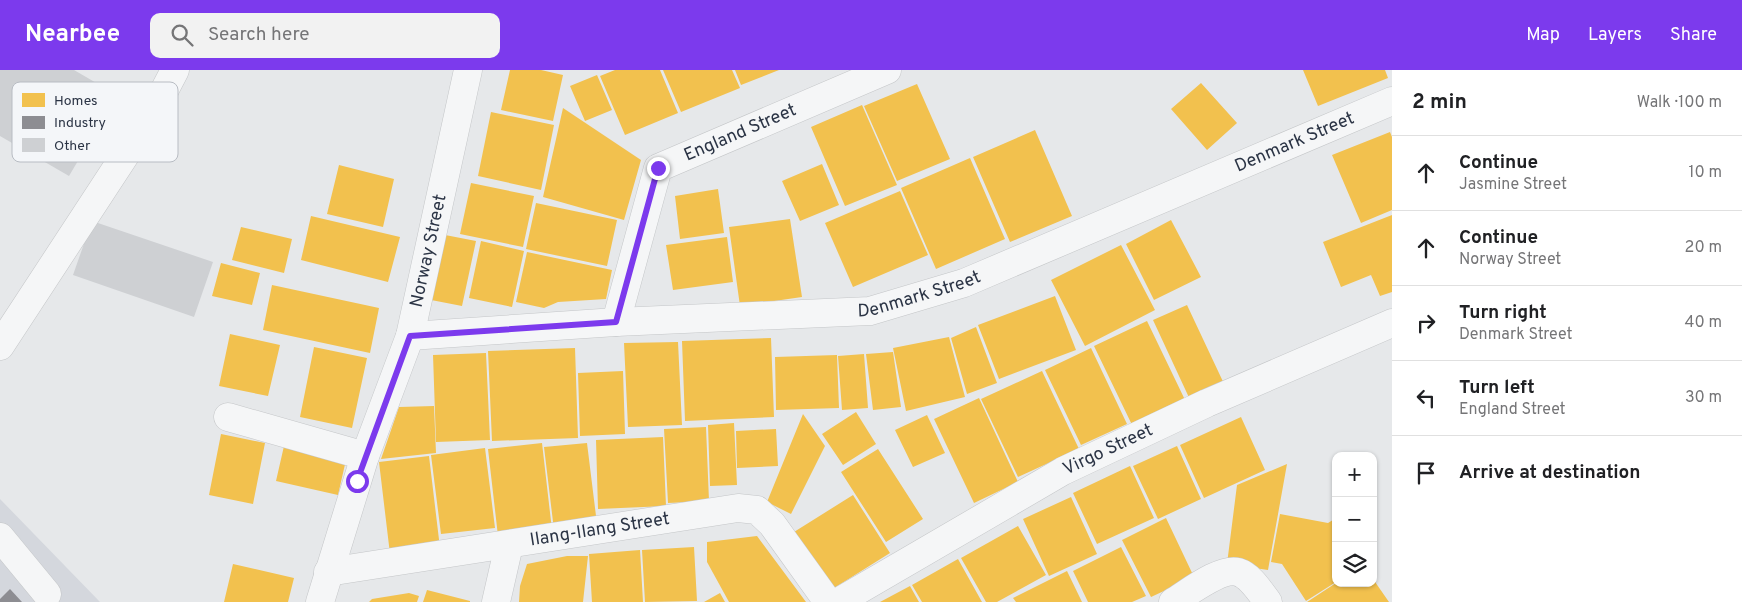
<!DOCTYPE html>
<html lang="en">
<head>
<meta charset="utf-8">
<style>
  :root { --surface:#fff; --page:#f2f2f2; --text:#202124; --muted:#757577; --line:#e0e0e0; --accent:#7c3aed }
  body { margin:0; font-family:Overpass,sans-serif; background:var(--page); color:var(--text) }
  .controls { position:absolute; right:15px; bottom:15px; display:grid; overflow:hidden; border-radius:10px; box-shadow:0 1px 4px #0004 }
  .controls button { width:45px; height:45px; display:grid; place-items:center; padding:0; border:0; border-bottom:1px solid var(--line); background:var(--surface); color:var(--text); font:25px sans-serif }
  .stop { position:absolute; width:15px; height:15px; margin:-11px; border:4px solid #7c3aed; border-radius:50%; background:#fff }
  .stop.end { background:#7c3aed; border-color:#fff; box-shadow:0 1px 5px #0008 }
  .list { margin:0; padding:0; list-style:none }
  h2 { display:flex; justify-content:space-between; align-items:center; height:65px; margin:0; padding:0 20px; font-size:21px }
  h2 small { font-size:16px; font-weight:400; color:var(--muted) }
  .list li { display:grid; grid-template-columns:32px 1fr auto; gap:15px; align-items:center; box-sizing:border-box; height:75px; padding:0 20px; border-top:1px solid var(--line) }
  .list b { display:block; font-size:19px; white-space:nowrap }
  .list p { margin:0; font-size:16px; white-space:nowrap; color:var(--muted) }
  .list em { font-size:16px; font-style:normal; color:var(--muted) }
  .icon { flex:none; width:28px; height:28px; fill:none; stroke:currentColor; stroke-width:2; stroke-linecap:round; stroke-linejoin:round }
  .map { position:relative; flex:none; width:1392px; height:532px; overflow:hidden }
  header { display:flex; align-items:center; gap:30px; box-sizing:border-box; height:70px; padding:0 25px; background:var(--accent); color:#fff }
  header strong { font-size:24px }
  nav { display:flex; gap:28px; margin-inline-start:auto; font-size:18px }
  .search { width:350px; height:45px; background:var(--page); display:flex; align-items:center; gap:12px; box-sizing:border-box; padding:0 18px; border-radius:10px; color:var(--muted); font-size:19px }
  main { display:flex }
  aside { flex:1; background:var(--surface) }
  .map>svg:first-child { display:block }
  .built { fill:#d4d7dd }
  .homes { fill:#f2c14e }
  .industry { fill:#8d8d92 }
  .building { fill:#ced0d3 }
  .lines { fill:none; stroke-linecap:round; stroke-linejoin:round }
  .minor-casing { stroke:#c4c6c8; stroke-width:29 }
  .minor { stroke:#f5f6f7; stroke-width:28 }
  .route { stroke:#7c3aed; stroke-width:6 }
  .labels { text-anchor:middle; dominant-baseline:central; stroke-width:5; stroke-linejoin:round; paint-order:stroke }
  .street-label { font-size:18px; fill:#2b3445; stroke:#f4f6f9 }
  .key { fill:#f4f6f9; stroke:#b8bcc3; stroke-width:1 }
  .key-label { font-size:14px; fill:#2b3445 }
</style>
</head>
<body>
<header>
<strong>Nearbee</strong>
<div class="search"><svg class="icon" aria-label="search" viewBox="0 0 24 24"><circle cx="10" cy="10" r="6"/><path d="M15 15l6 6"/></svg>Search here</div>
<nav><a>Map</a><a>Layers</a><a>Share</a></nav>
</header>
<main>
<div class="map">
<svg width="1392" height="532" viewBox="0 0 1392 532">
  <rect width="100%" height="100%" fill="#e6e8ea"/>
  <!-- built -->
  <path class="built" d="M0,429L100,532H0Z"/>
  <!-- homes -->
  <path class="homes" d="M510,0H541L563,5L553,51L501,40Z
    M615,0H660L678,43L625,65L600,6Z
    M663,0H732L740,18L681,42Z
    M735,0H779L741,15Z
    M1303,0H1385L1388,8L1318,36Z
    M597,5L612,40L585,51L570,16Z
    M1201,13L1237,53L1207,80L1171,39Z
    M917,14L950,89L897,111L864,36Z
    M862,35L897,115L845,136L811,57Z
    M563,38L641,90L624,150L543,127Z
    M491,42L554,55L541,120L478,106Z
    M1035,60L1072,146L1010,172L973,87Z
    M1390,62L1392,67V140L1361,153L1332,85Z
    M970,88L1005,169L936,199L901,118Z
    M822,94L839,135L800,151L782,111Z
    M339,95L394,109L383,157L327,144Z
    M471,113L534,126L523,177L460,164Z
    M718,119L724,163L680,169L675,126Z
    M900,121L928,185L853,217L825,153Z
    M536,133L617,150L607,196L526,179Z
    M1392,145V222L1380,226L1371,205L1341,217L1323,172Z
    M311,146L400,167L388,212L301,190Z
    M790,149L802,227L740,236L729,157Z
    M1171,150L1201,207L1154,230L1126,174Z
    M241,157L292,169L284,203L232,190Z
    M440,164L476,171L462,236L426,229Z
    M727,167L733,212L673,220L666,175Z
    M481,171L524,181L512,237L469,228Z
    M1121,175L1155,240L1085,276L1051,210Z
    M527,182L612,200L606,229L558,232L544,238L516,232Z
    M221,193L260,203L252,235L212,226Z
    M272,215L379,238L370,283L263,260Z
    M1055,226L1076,280L999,309L978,255Z
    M1187,235L1226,318L1192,334L1153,250Z
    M1147,251L1186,332L1133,357L1094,276Z
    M976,257L997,313L967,324L951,268Z
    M230,264L280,275L268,326L219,316Z
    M949,267L965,327L906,341L893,278Z
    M771,268L774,347L685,351L682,271Z
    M678,272L682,355L628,357L624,273Z
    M314,277L367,288L352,358L300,347Z
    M575,278L578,368L492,371L488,281Z
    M1091,278L1127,354L1081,375L1045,300Z
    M893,282L901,337L873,340L866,284Z
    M486,283L490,370L436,372L433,285Z
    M864,284L868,338L842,340L838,286Z
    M837,285L839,338L776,340L775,287Z
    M623,301L625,364L580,366L578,303Z
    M1042,301L1079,379L1018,407L981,329Z
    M979,328L1018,412L974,433L934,349Z
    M434,336L436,383L381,389L399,337Z
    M856,342L876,374L843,395L822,364Z
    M803,344L825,376L791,444L767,432Z
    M927,345L945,383L913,397L895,360Z
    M1241,347L1265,400L1204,428L1180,375Z
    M734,353L737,415L710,416L708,355Z
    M706,357L709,431L668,433L664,359Z
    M776,359L778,396L737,398L736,361Z
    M221,364L265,373L253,434L209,425Z
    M663,367L666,436L598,439L596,370Z
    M542,373L552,460L498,466L488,379Z
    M587,373L597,454L554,460L544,377Z
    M284,376L346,390L338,425L276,411Z
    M1177,376L1201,429L1158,449L1133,396Z
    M485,378L495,458L441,464L431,385Z
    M878,379L923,449L886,472L841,402Z
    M429,386L440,478L390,484L379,392Z
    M1287,394L1268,500L1227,494L1237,415Z
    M1130,396L1154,448L1097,474L1073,423Z
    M853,425L890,483L831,520L794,462Z
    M1071,427L1097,484L1049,506L1023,449Z
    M1280,444L1328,453L1336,448V512L1306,531L1282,494L1271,492Z
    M1166,448L1194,507L1151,527L1122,470Z
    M1018,456L1046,505L997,532H986L961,488Z
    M757,466L806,532H729L707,492V472Z
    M694,477L697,531L645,532L642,480Z
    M1121,477L1146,526L1132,532H1088L1073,501Z
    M640,480L643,532H592L589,484Z
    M567,486H588L583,532H519L520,516L527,494Z
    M958,489L982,532H922L912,515Z
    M233,494L294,508L288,532H224Z
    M1067,501L1082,532H1016L1013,528Z
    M1373,509L1389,532H1307L1336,513H1373Z
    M910,516L919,532H880Z
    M427,520L470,531V532H423Z
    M409,523L419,526L417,532H369L372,529Z
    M720,523L725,532H704Z"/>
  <!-- industry -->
  <path class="industry" d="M10,519L22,532H0V529Z"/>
  <!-- building -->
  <path class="building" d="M0,0H74L117,25L69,106L0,66Z
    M92,151L213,192L194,247L73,205Z"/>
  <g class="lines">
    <defs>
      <g id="minor">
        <path id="s1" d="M616,252L658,98L887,0"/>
        <path id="s2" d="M410,266L616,252L870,241L964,213L1392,31"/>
        <path d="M0,276L152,44L175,0"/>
        <path d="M228,347L365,386"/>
        <path d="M0,467L47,524"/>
        <path id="s3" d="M328,502L738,438L757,440L772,454L828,532"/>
        <path id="s4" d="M320,532L365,386L410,266L468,0"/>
        <path d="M496,532L509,475"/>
        <path id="s5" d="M838,532L1063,401L1207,333L1392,253"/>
        <path d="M1173,532C1188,523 1221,497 1238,502C1251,506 1260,522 1268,532"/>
      </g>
    </defs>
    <!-- minor casing -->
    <use href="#minor" class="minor-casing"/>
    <!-- minor -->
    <use href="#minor" class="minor"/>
  </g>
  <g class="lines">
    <!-- route -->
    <path class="route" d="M357,411L410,266L616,252L658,98"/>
  </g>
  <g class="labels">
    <!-- street labels -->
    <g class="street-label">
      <text stroke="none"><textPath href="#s1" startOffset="249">England Street</textPath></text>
      <text stroke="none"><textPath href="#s2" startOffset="918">Denmark Street</textPath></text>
      <text stroke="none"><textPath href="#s4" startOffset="368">Norway Street</textPath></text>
      <text stroke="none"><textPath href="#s2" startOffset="512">Denmark Street</textPath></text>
      <text stroke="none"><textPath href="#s5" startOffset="310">Virgo Street</textPath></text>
      <text stroke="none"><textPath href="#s3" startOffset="275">Ilang-Ilang Street</textPath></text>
    </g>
  </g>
  <!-- legend -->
  <rect x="12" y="12" width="166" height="80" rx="8" class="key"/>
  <rect x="22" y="23" width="23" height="14" fill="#f2c14e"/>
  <rect x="22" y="46" width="23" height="13" fill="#8d8d92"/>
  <rect x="22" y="68" width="23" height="14" fill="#ced0d3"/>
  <g class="key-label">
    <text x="54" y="35">Homes</text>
    <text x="54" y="57">Industry</text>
    <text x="54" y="80">Other</text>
  </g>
</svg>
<div class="controls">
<button>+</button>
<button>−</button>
<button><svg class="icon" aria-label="layers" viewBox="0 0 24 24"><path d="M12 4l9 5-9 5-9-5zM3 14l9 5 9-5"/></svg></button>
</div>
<div class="stop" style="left:357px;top:411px"></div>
<div class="stop end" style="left:658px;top:98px"></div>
</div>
<aside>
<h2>2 min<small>Walk · 100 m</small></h2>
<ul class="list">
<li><svg class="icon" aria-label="ahead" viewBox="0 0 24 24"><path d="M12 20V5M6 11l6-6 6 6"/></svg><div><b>Continue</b><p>Jasmine Street</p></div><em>10 m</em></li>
<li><svg class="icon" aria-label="ahead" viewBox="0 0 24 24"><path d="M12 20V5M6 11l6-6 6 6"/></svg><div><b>Continue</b><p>Norway Street</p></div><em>20 m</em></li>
<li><svg class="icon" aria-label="right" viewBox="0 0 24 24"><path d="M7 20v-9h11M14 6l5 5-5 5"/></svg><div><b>Turn right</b><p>Denmark Street</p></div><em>40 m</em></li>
<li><svg class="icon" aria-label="left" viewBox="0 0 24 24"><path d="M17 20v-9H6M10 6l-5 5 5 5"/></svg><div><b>Turn left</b><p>England Street</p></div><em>30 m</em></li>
<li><svg class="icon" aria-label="arrive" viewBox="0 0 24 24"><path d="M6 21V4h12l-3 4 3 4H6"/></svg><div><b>Arrive at destination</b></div></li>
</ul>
</aside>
</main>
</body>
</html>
